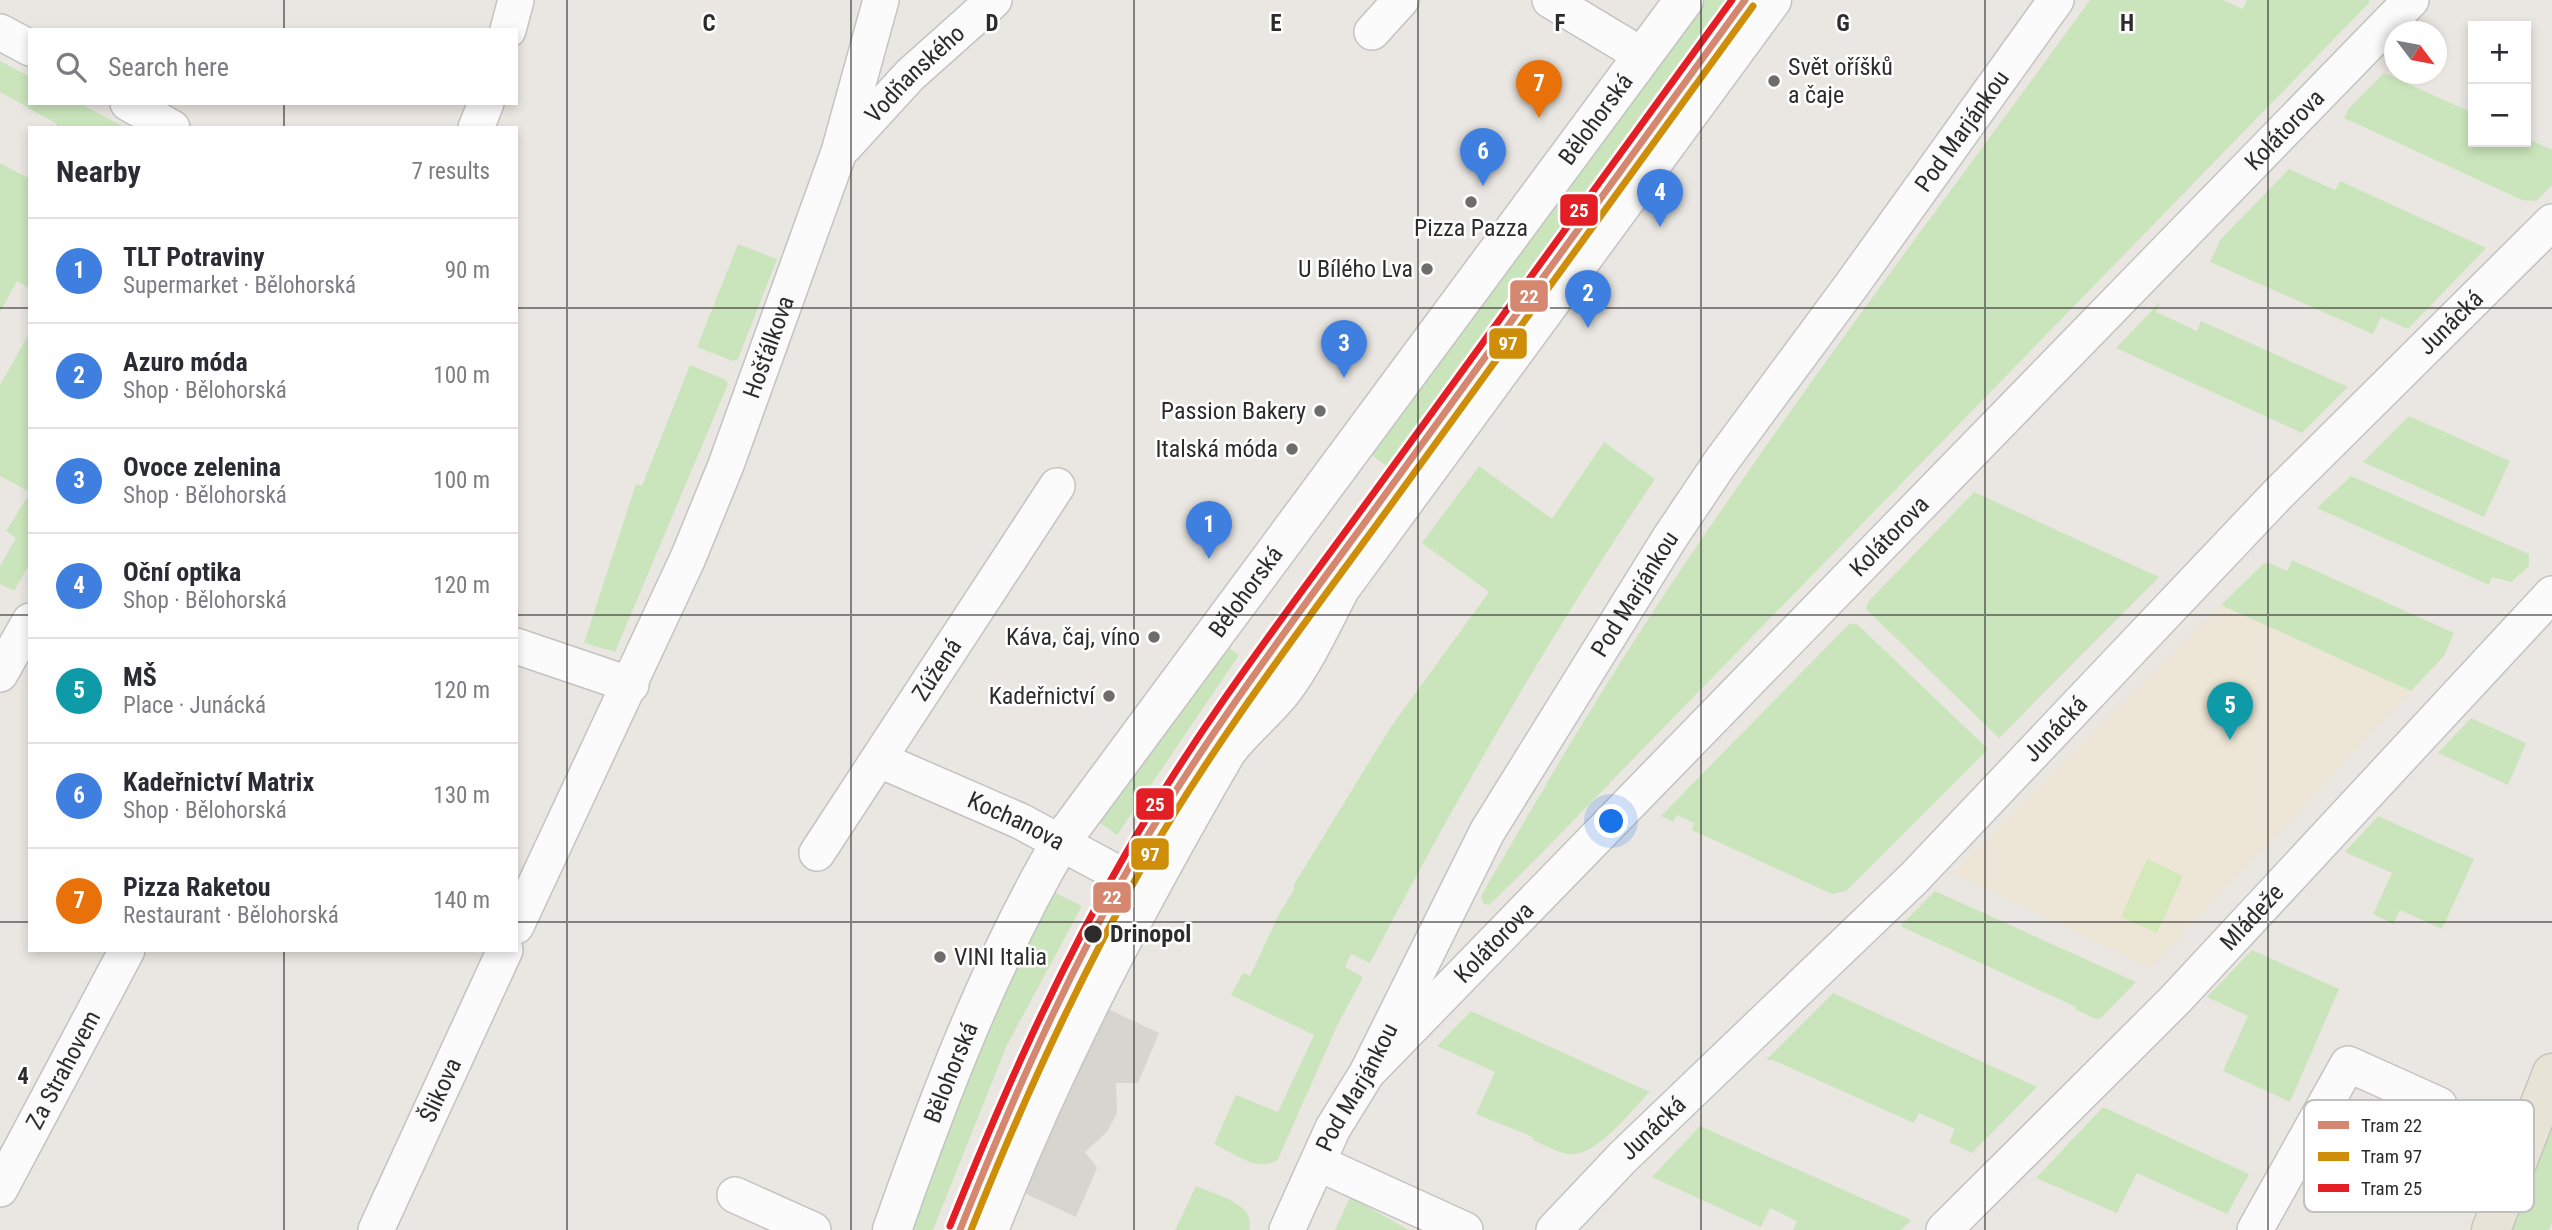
<!DOCTYPE html>
<html lang="en">
<head>
<meta charset="utf-8">
<style>
  :root { --surface:#fff; --page:#f7f7f7; --text:#2b2b33; --muted:#7c7c81; --line:#e1e1e2; --accent:#d93025 }
  body { margin:0; font-family:"Roboto Condensed",sans-serif; background:var(--page); color:var(--text) }
  .controls { position:absolute; right:21px; top:21px; display:grid; overflow:hidden; border-radius:0px; box-shadow:0 4px 10px #0003 }
  .controls button { width:63px; height:63px; display:grid; place-items:center; padding:0; border:0; border-bottom:2px solid var(--line); background:var(--surface); color:var(--text); font:35px sans-serif }
  .compass { position:absolute; left:2384px; top:21px; width:63px; height:63px; border-radius:50%; background:var(--surface); box-shadow:0 4px 10px #0003; rotate:122deg }
  .you { position:absolute; left:1612px; top:822px; width:24px; height:24px; margin:-18px; border:5px solid #fff; border-radius:50%; background:#1a73e8; box-shadow:0 0 0 10px #1a73e833 }
  .badge { display:grid; place-items:center; width:46px; height:46px; border-radius:50%; background:var(--accent); color:#fff; font-size:23px; font-weight:700 }
  .pin { position:absolute; translate:-50% -58px; filter:drop-shadow(0 2px 4px #0008) }
  .pin::after { content:''; position:absolute; top:37px; width:24px; height:21px; background:inherit; clip-path:polygon(0 0,100% 0,50% 100%) }
  .list { margin:0; padding:0; list-style:none }
  h2 { display:flex; justify-content:space-between; align-items:center; height:91px; margin:0; padding:0 28px; font-size:30px }
  h2 small { font-size:23px; font-weight:400; color:var(--muted) }
  .list li { display:grid; grid-template-columns:46px 1fr auto; gap:21px; align-items:center; box-sizing:border-box; height:105px; padding:0 28px; border-top:2px solid var(--line) }
  .list b { display:block; font-size:26px; white-space:nowrap }
  .list p { margin:0; font-size:23px; white-space:nowrap; color:var(--muted) }
  .list em { font-size:23px; font-style:normal; color:var(--muted) }
  .icon { flex:none; width:38px; height:38px; fill:none; stroke:currentColor; stroke-width:2; stroke-linecap:round; stroke-linejoin:round }
  .map { position:relative; flex:none; width:2552px; height:1230px; overflow:hidden }
  .search { position:absolute; background:var(--surface); box-shadow:0 4px 10px #0003; left:28px; top:28px; width:490px; height:77px; display:flex; align-items:center; gap:18px; box-sizing:border-box; padding:0 24px; border-radius:0px; color:var(--muted); font-size:26px }
  .panel { position:absolute; background:var(--surface); box-shadow:0 4px 10px #0003; left:28px; top:126px; width:490px; height:826px; border-radius:0px }
  .map>svg:first-child { display:block }
  .education { fill:#ede6d7 }
  .green { fill:#cae5bb }
  .pitch { fill:#d4e9b9 }
  .plaza { fill:#d8d5d0 }
  .lines { fill:none; stroke-linecap:round; stroke-linejoin:round }
  .street-casing { stroke:#c3c3c3; stroke-width:38 }
  .secondary-casing { stroke:#c3c3c3; stroke-width:41 }
  .primary-casing { stroke:#c6c4c2; stroke-width:41 }
  .street { stroke:#fcfbfb; stroke-width:35 }
  .secondary { stroke:#fcfbfb; stroke-width:38 }
  .primary { stroke:#e7e4d5; stroke-width:38 }
  .tram-1-casing { stroke:#fff; stroke-width:12 }
  .tram-2-casing { stroke:#fff; stroke-width:12 }
  .tram-3-casing { stroke:#fff; stroke-width:12 }
  .tram-1 { stroke:#d5886f; stroke-width:7 }
  .tram-2 { stroke:#ce8e09; stroke-width:7 }
  .tram-3 { stroke:#e31e25; stroke-width:7 }
  .grid { fill:none; stroke:#2c2c2c; stroke-width:2; stroke-opacity:0.55 }
  .poi-dot { fill:#6e6d6c; stroke:#fff; stroke-width:2.5 }
  .stop-dot { fill:#2c2c2c; stroke:#fff; stroke-width:2.5 }
  .labels { text-anchor:middle; dominant-baseline:central; stroke-width:5; stroke-linejoin:round; paint-order:stroke }
  .poi-label { font-size:24px; fill:#2c2c2c; stroke:#fff; text-anchor:end }
  .street-label { font-size:24px; fill:#2c2c2c; stroke:#fff }
  .stop-label { font-size:24px; font-weight:bold; fill:#2c2c2c; stroke:#fff; text-anchor:start }
  .key { fill:#fff; stroke:#c0c0c0; stroke-width:2 }
  .key-label { font-size:19px; fill:#2c2c2c }
  .grid-label { font-size:23px; text-anchor:middle; font-weight:bold; fill:#2c2c2c; stroke:#fff; stroke-width:5; stroke-linejoin:round; paint-order:stroke }
  .line-badge { stroke:#fff; stroke-width:2.5 }
  .badge-label { font-size:19px; text-anchor:middle; font-weight:bold; fill:#fff }
</style>
</head>
<body>
<div class="map">
<svg width="2552" height="1230" viewBox="0 0 2552 1230">
  <rect width="100%" height="100%" fill="#eae7e2"/>
  <!-- education -->
  <path class="education" d="M2221,605L2411,691L2151,968L1954,873Z"/>
  <!-- green -->
  <path class="green" d="M1693,0H1755L1406,481L1364,449Z
    M2090,0H2223L2243,9L2247,0H2369V3L1530,865L1489,905L1483,903L1481,896C1535,803 1588,711 1647,621C1786,408 1941,206 2090,0Z
    M0,61L30,77V103H79L126,128H56L57,124L0,92Z
    M2384,73L2473,113V142H2526V138L2552,150V185L2536,201L2522,200L2344,118L2349,108Z
    M0,163L28,178L30,175V289L17,281L0,312Z
    M2289,169L2335,190L2340,181L2486,248L2408,329L2381,317L2373,334L2210,262L2220,240Z
    M738,244L777,259L738,359L733,361L697,347Z
    M2161,301L2156,312L2197,331L2201,321L2348,387L2302,433L2116,348Z
    M30,332V492L0,476V385Z
    M690,365L726,380L728,384L615,652L584,643L636,484L642,486Z
    M2409,416L2510,461L2484,517L2363,462Z
    M1604,442L1655,479C1550,635 1457,797 1370,963L1351,954L1345,967L1363,977L1337,1026L1278,1159C1260,1174 1233,1153 1214,1144L1236,1095L1278,1112L1314,1035L1231,995L1243,973L1250,976L1278,916L1295,888L1293,886L1390,728L1489,592L1422,543L1479,466L1552,519Z
    M2351,476L2529,554V566L2511,582L2492,577L2489,585L2317,508Z
    M1974,492L2159,577L1999,738L1866,609L1868,602Z
    M30,493V563L14,591L0,584V566L16,538L6,531Z
    M2292,560L2454,633L2444,656L2411,691L2221,605L2263,564L2269,563L2287,571Z
    M1850,623L1858,625L1988,749L1846,891L1832,894L1692,830L1694,823L1677,815L1673,822L1661,816Z
    M1222,643L1239,655L1117,835L1096,820Z
    M2471,718L2526,743L2508,785L2438,753Z
    M2378,816L2474,859L2442,929L2400,910L2393,924L2373,914L2392,873L2345,852Z
    M1050,890L1082,906L1007,1045L933,1230H912L949,1105Z
    M1935,891L2136,982L2101,1018L2096,1019L2075,1009L2076,1007L1900,926Z
    M2252,950L2339,989L2290,1102L2223,1071L2248,1016L2207,997Z
    M1833,993L2037,1087L1972,1153L1949,1142L1955,1129L1919,1113L1914,1123L1773,1060H1766Z
    M1471,1011L1650,1092C1631,1110 1597,1157 1569,1154C1556,1152 1544,1145 1533,1140V1137L1476,1114L1495,1072L1437,1046Z
    M2103,1107L2249,1174L2227,1214L2137,1173L2117,1213L2036,1178Z
    M1700,1126L1911,1220L1901,1230H1793L1797,1221L1770,1208L1761,1227L1652,1177Z
    M2552,1127V1223L2549,1230H2511Z
    M1196,1186C1215,1195 1257,1203 1249,1230H1175Z
    M1350,1197L1409,1230H1335Z"/>
  <!-- pitch -->
  <path class="pitch" d="M2147,859L2183,876L2157,933L2121,917Z"/>
  <!-- plaza -->
  <path class="plaza" d="M1108,1009L1159,1033L1138,1083H1116L1117,1113L1107,1132L1085,1152L1097,1168L1076,1217L1024,1193Z"/>
  <g class="lines">
    <defs>
      <g id="street">
        <path d="M1550,0L1643,56"/>
        <path d="M508,30L516,0"/>
        <path d="M0,32L30,48"/>
        <path d="M1372,32L1401,0"/>
        <path d="M128,103L172,128"/>
        <path d="M476,128L486,103"/>
        <path id="s1" d="M844,147L910,75L994,0"/>
        <path d="M516,646L631,685"/>
        <path d="M0,674L30,621"/>
        <path id="s2" d="M880,760L1020,821L1147,889"/>
        <path id="s3" d="M817,853L1057,486"/>
        <path id="s4" d="M516,926L688,558L726,465L839,152L881,0"/>
        <path id="s5" d="M1367,1073L2411,0"/>
        <path d="M1318,1163L1465,1230"/>
        <path id="s6" d="M0,1189L127,950"/>
        <path d="M735,1195L813,1230"/>
        <path id="s7" d="M376,1230L505,950"/>
        <path id="s8" d="M1287,1230L1333,1128L1367,1073L1487,832L1669,539L1720,463L1851,286L2056,0"/>
        <path id="s9" d="M1554,1230L1623,1157L1914,878L2279,493L2552,222"/>
        <path id="s10" d="M1944,1230L2175,1000L2552,594"/>
        <path d="M2255,1230L2348,1064L2439,1105"/>
      </g>
      <g id="secondary">
        <path id="s11" d="M892,1230C939,1097 989,965 1060,843L1684,0"/>
        <path d="M989,1230C1054,1063 1137,906 1227,751C1244,728 1266,712 1283,690C1306,659 1322,624 1340,589L1772,0"/>
      </g>
      <path id="primary" d="M2491,1230L2552,1073"/>
    </defs>
    <!-- street casing -->
    <use href="#street" class="street-casing"/>
    <!-- secondary casing -->
    <use href="#secondary" class="secondary-casing"/>
    <!-- primary casing -->
    <use href="#primary" class="primary-casing"/>
    <!-- street -->
    <use href="#street" class="street"/>
    <!-- secondary -->
    <use href="#secondary" class="secondary"/>
    <!-- primary -->
    <use href="#primary" class="primary"/>
    <defs>
      <path id="tram-1" d="M960,1230C1011,1102 1066,976 1135,857C1211,728 1302,609 1390,488C1508,325 1626,162 1745,0"/>
      <path id="tram-2" d="M971,1230C1021,1105 1076,983 1143,866C1217,737 1309,618 1396,498C1515,334 1634,170 1753,6"/>
      <path id="tram-3" d="M950,1226C1001,1099 1056,974 1125,855C1199,725 1291,607 1378,487C1496,324 1614,162 1732,0"/>
    </defs>
    <!-- tram-1 casing -->
    <use href="#tram-1" class="tram-1-casing"/>
    <!-- tram-2 casing -->
    <use href="#tram-2" class="tram-2-casing"/>
    <!-- tram-3 casing -->
    <use href="#tram-3" class="tram-3-casing"/>
    <!-- tram-1 -->
    <use href="#tram-1" class="tram-1"/>
    <!-- tram-2 -->
    <use href="#tram-2" class="tram-2"/>
    <!-- tram-3 -->
    <use href="#tram-3" class="tram-3"/>
  </g>
  <!-- grid -->
  <path class="grid" d="M284,0V30M567,0V1230M851,0V1230M1134,0V1230M1418,0V1230M1701,0V1230M1985,0V1230M2268,0V1230M284,103V128M0,308H30M516,308H2552M0,615H30M516,615H2552M0,922H30M516,922H2552M284,950V1230"/>
  <!-- markers -->
  <g class="poi-dot">
    <circle cx="1774" cy="81" r="7"/>
    <circle cx="1471" cy="202" r="7"/>
    <circle cx="1427" cy="269" r="7"/>
    <circle cx="1320" cy="411" r="7"/>
    <circle cx="1292" cy="449" r="7"/>
    <circle cx="1154" cy="637" r="7"/>
    <circle cx="1109" cy="696" r="7"/>
    <circle cx="940" cy="957" r="7"/>
  </g>
  <circle class="stop-dot" cx="1093" cy="934" r="10"/>
  <g class="labels">
    <!-- poi labels -->
    <g class="poi-label">
      <text x="1788" y="67" text-anchor="start">Svět oříšků<tspan x="1788" dy="28">a čaje</tspan></text>
      <text x="1471" y="228" text-anchor="middle">Pizza Pazza</text>
      <text x="1413" y="269">U Bílého Lva</text>
      <text x="1306" y="411">Passion Bakery</text>
      <text x="1278" y="449">Italská móda</text>
      <text x="1140" y="637">Káva, čaj, víno</text>
      <text x="1095" y="696">Kadeřnictví</text>
      <text x="954" y="957" text-anchor="start">VINI Italia</text>
    </g>
    <!-- street labels -->
    <g class="street-label">
      <text stroke="none"><textPath href="#s1" startOffset="102">Vodňanského</textPath></text>
      <text stroke="none"><textPath href="#s11" startOffset="1323">Bělohorská</textPath></text>
      <text stroke="none"><textPath href="#s8" startOffset="1293">Pod Marjánkou</textPath></text>
      <text stroke="none"><textPath href="#s5" startOffset="1316">Kolátorova</textPath></text>
      <text stroke="none"><textPath href="#s9" startOffset="1276">Junácká</textPath></text>
      <text stroke="none"><textPath href="#s4" startOffset="632">Hošťálkova</textPath></text>
      <text stroke="none"><textPath href="#s5" startOffset="749">Kolátorova</textPath></text>
      <text stroke="none"><textPath href="#s11" startOffset="735">Bělohorská</textPath></text>
      <text stroke="none"><textPath href="#s8" startOffset="726">Pod Marjánkou</textPath></text>
      <text stroke="none"><textPath href="#s3" startOffset="219">Zúžená</textPath></text>
      <text stroke="none"><textPath href="#s9" startOffset="709">Junácká</textPath></text>
      <text stroke="none"><textPath href="#s2" startOffset="149">Kochanova</textPath></text>
      <text stroke="none"><textPath href="#s10" startOffset="439">Mládeže</textPath></text>
      <text stroke="none"><textPath href="#s5" startOffset="182">Kolátorova</textPath></text>
      <text stroke="none"><textPath href="#s6" startOffset="135">Za Strahovem</textPath></text>
      <text stroke="none"><textPath href="#s11" startOffset="168">Bělohorská</textPath></text>
      <text stroke="none"><textPath href="#s8" startOffset="159">Pod Marjánkou</textPath></text>
      <text stroke="none"><textPath href="#s7" startOffset="154">Šlikova</textPath></text>
      <text stroke="none"><textPath href="#s9" startOffset="142">Junácká</textPath></text>
    </g>
    <!-- stop labels -->
    <g class="stop-label">
      <text x="1110" y="934">Drinopol</text>
    </g>
  </g>
  <!-- legend -->
  <rect x="2304" y="1100" width="230" height="112" rx="10" class="key"/>
  <rect x="2318" y="1121" width="31" height="8" fill="#d5886f"/>
  <rect x="2318" y="1152" width="31" height="9" fill="#ce8e09"/>
  <rect x="2318" y="1184" width="31" height="8" fill="#e31e25"/>
  <g class="key-label">
    <text x="2361" y="1132">Tram 22</text>
    <text x="2361" y="1163">Tram 97</text>
    <text x="2361" y="1195">Tram 25</text>
  </g>
  <g class="grid-label">
    <text x="709" y="31">C</text>
    <text x="992" y="31">D</text>
    <text x="1276" y="31">E</text>
    <text x="1560" y="31">F</text>
    <text x="1843" y="31">G</text>
    <text x="2127" y="31">H</text>
    <text x="23" y="1084">4</text>
  </g>
  <g class="line-badge">
    <rect x="1559" y="193" width="40" height="34" rx="7" fill="#e31e25"/>
    <rect x="1509" y="279" width="40" height="34" rx="7" fill="#d5886f"/>
    <rect x="1488" y="327" width="40" height="33" rx="7" fill="#ce8e09"/>
    <rect x="1135" y="787" width="40" height="34" rx="7" fill="#e31e25"/>
    <rect x="1130" y="837" width="40" height="34" rx="7" fill="#ce8e09"/>
    <rect x="1092" y="881" width="40" height="33" rx="7" fill="#d5886f"/>
  </g>
  <g class="badge-label">
    <text x="1579" y="217">25</text>
    <text x="1529" y="303">22</text>
    <text x="1508" y="350">97</text>
    <text x="1155" y="811">25</text>
    <text x="1150" y="861">97</text>
    <text x="1112" y="904">22</text>
  </g>
</svg>
<div class="controls">
<button>+</button>
<button>−</button>
</div>
<svg class="compass" viewBox="-18 -18 36 36"><path d="M0-13l5 13h-10z" fill="#e53935"/><path d="M0 13l5-13h-10z" fill="#7c7c81"/></svg>
<div class="you"></div>
<div class="pin badge" style="left:1209px;top:559px;background:#3f7fe0">1</div>
<div class="pin badge" style="left:1588px;top:328px;background:#3f7fe0">2</div>
<div class="pin badge" style="left:1344px;top:378px;background:#3f7fe0">3</div>
<div class="pin badge" style="left:1660px;top:227px;background:#3f7fe0">4</div>
<div class="pin badge" style="left:2230px;top:740px;background:#0f9aa8">5</div>
<div class="pin badge" style="left:1483px;top:186px;background:#3f7fe0">6</div>
<div class="pin badge" style="left:1539px;top:118px;background:#e8710a">7</div>
<div class="search"><svg class="icon" aria-label="search" viewBox="0 0 24 24"><circle cx="10" cy="10" r="6"/><path d="M15 15l6 6"/></svg>Search here</div>
<section class="panel">
<h2>Nearby<small>7 results</small></h2>
<ul class="list">
<li><span class="badge" style="background:#3f7fe0">1</span><div><b>TLT Potraviny</b><p>Supermarket · Bělohorská</p></div><em>90 m</em></li>
<li><span class="badge" style="background:#3f7fe0">2</span><div><b>Azuro móda</b><p>Shop · Bělohorská</p></div><em>100 m</em></li>
<li><span class="badge" style="background:#3f7fe0">3</span><div><b>Ovoce zelenina</b><p>Shop · Bělohorská</p></div><em>100 m</em></li>
<li><span class="badge" style="background:#3f7fe0">4</span><div><b>Oční optika</b><p>Shop · Bělohorská</p></div><em>120 m</em></li>
<li><span class="badge" style="background:#0f9aa8">5</span><div><b>MŠ</b><p>Place · Junácká</p></div><em>120 m</em></li>
<li><span class="badge" style="background:#3f7fe0">6</span><div><b>Kadeřnictví Matrix</b><p>Shop · Bělohorská</p></div><em>130 m</em></li>
<li><span class="badge" style="background:#e8710a">7</span><div><b>Pizza Raketou</b><p>Restaurant · Bělohorská</p></div><em>140 m</em></li>
</ul>
</section>
</div>
</body>
</html>
